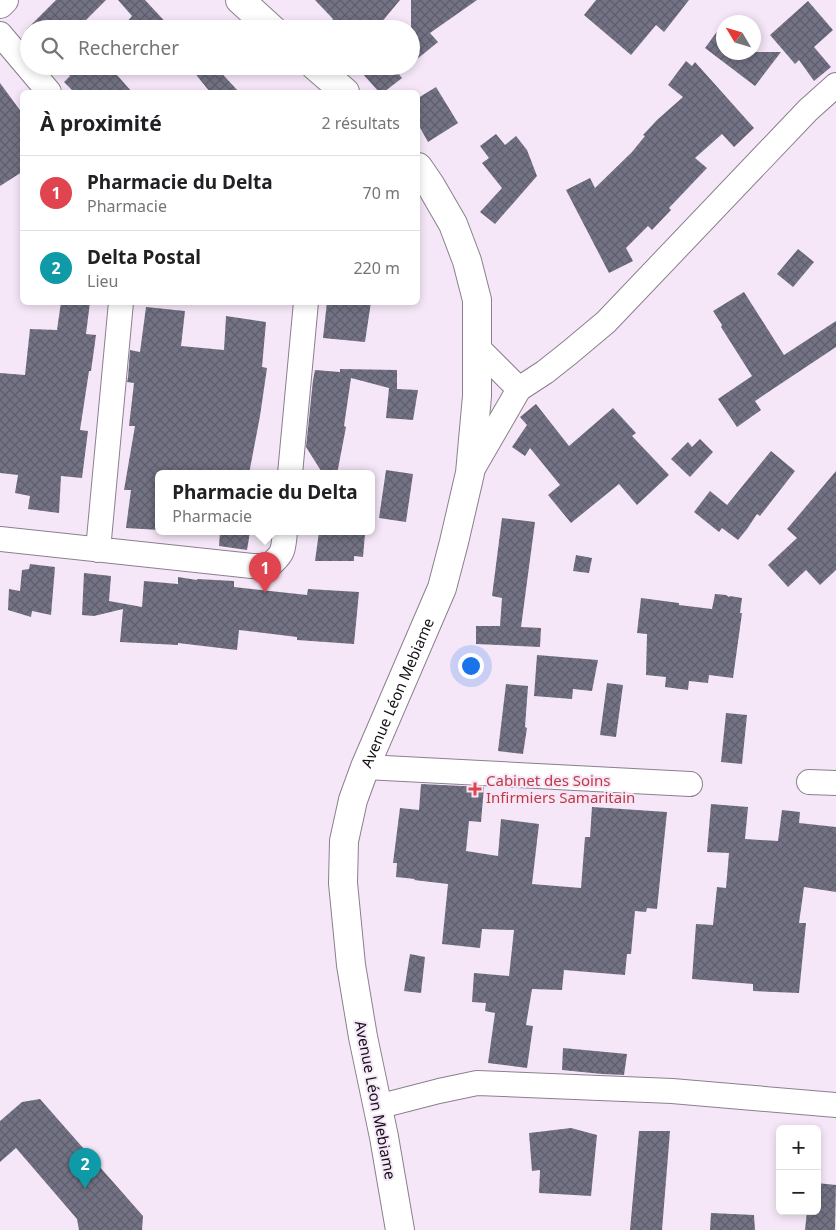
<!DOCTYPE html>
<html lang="fr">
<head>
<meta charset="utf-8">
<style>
  :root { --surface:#fff; --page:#f2f2f2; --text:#202124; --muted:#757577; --line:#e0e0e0; --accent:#c53c12 }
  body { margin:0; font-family:"Noto Sans",sans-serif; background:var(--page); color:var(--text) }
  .controls { position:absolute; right:15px; bottom:15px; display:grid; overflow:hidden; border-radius:8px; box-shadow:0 2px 8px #0003 }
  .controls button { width:45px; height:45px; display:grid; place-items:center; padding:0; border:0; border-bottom:1px solid var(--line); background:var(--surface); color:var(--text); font:25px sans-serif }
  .compass { position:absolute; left:716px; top:15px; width:45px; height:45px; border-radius:50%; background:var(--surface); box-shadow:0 2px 8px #0003; rotate:308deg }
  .you { position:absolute; left:470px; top:665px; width:18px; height:18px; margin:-12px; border:4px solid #fff; border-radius:50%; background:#1a73e8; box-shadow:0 0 0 8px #1a73e833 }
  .badge { display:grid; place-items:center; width:32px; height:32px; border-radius:50%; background:var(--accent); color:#fff; font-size:16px; font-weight:700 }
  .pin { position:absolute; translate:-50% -41px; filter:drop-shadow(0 1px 2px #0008) }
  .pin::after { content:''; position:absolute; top:26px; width:18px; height:15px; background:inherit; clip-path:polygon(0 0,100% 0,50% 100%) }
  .popup { position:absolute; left:155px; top:470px; width:220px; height:65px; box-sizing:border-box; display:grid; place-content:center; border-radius:8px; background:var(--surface); filter:drop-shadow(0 1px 4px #0005); font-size:16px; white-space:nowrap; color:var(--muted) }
  .popup b { font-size:19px; color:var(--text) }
  .popup::after { content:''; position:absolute; left:50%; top:100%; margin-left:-10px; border:10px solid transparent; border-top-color:var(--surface) }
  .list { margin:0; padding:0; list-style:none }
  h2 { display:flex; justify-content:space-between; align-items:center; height:65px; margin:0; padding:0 20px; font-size:21px }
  h2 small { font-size:16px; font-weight:400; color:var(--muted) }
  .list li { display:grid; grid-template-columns:32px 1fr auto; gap:15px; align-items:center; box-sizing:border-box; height:75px; padding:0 20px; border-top:1px solid var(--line) }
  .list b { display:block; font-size:19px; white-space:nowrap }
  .list p { margin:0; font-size:16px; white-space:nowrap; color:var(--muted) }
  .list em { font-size:16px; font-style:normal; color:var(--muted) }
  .icon { flex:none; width:28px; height:28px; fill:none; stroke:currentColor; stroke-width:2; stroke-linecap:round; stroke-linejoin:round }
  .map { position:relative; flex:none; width:836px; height:1230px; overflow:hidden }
  .search { position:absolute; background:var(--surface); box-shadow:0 2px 8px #0003; left:20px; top:20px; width:400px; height:55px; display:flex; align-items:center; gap:12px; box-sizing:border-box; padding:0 18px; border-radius:28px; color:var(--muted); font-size:19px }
  .panel { position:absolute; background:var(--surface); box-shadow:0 2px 8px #0003; left:20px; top:90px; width:400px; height:215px; border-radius:8px }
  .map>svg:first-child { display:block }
  .building { fill:url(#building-cross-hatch) }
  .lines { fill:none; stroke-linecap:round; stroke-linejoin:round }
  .minor-casing { stroke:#8b7f8e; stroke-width:26 }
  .tertiary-casing { stroke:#8b7f8e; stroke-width:30 }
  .minor { stroke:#fff; stroke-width:24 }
  .tertiary { stroke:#fff; stroke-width:28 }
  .health-dot { fill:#e0444e; stroke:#f5e7f8; stroke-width:2 }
  .labels { text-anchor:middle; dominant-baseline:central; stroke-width:4; stroke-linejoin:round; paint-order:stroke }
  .street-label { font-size:15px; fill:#151016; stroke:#f5e7f8 }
  .health-label { font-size:15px; fill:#be3a42; stroke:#f5e7f8; text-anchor:start }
</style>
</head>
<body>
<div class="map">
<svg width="836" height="1230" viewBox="0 0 836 1230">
  <defs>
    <pattern id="building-cross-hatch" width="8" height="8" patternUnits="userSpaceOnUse" patternTransform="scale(1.25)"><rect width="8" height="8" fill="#747385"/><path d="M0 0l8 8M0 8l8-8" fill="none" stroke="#5e5d6c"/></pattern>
  </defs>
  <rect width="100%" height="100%" fill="#f5e7f8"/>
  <!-- building -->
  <path class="building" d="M56,0H106L77,29H27Z
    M118,0H145L172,29H121L132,16Z
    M315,0H400L376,29H325L333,19Z
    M411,0H477L430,33L438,42L411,64Z
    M596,0H689L664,32L656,25L631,55L584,15Z
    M808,1L833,30L814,47L831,67L814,81L799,60L795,64L770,35Z
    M724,22V52H781L755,86L705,48Z
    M686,61L692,66L695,62L754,128L734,147L722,134L695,158L707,168L669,208L671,210L652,230L648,226L626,248L633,261L609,273L566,190L590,178L595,188L632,152L645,136L643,135L657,120L683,97L668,85Z
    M61,66H109L132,92H74L64,82L70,76Z
    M189,66H215L239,92H210Z
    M370,66H392L402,78L384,92H379L362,73Z
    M0,83L22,113V172L0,186Z
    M436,87L458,123L428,142L418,124V98Z
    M496,134L505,145L516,136L527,150L537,176L495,224L480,212L502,188L482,163L489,158L480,146Z
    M798,249L814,262L793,287L777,274Z
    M744,292L784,355L836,321V347L755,401L761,410L737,427L718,399L752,376L721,327L722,325L713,311Z
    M61,302H90L86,334L96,335L91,371H89L80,430L88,431L82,478L61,476L59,513L28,509L30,496L15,493L18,475L0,473V373L25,375L30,329L57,330Z
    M327,302H371L365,342L323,338Z
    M146,307L185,311L181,346L224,350L226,316L266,322L262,367L267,368L260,416L249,474H159V530L126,528L131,490H124L135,426H129L134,383L127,382L128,377L130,350L140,352Z
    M340,369L397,370V389L418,390L413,420L386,418L389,388L351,378L344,426L346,427L337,474H323L306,447L313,380L315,370L340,372Z
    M536,404L569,446L613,408L636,433L632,436L669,475L637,505L619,484L571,523L548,495L560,485L530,448L525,456L512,447L527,425L520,417Z
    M700,439L713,452L690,477L671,459L688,442L692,447Z
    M771,451L795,471L760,516L757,514L747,529L738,540L722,528L719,532L694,512L710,491L727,505Z
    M386,470L413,474L406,522L379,518Z
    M836,471V570L820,585L806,570L788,587L768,565L797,538L787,529Z
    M502,518L535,522L521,627L541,628L540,647L476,644V626H500L502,598L492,596Z
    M220,532H250L247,550L219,546Z
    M319,532L365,534L363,557L354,556V561H315Z
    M576,555L592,558L589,573L573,571Z
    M30,564L55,567L51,615L32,611L31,617L8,610L9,589L20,591L22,570L29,569Z
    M84,573L111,576L109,601L142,607L144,581L178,584V577L197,580V579L234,581V587L307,595L308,589L359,592L354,644L297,640V637L239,630L237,650L178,643V645L120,642L123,609L94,616L82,615Z
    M715,594L726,595L729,597L730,596L742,598L740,613H742L733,678L709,675L708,683L689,681L688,690L665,687L666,677L646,675L647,634L637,633L641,598L679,603V605L712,609Z
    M537,655L598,660L592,691L573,689L572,699L534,696Z
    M607,683L623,685L616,737L600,735Z
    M506,684L528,686L525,727L527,728L523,754L498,751Z
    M726,713L747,715L742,764L721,762Z
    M421,784L484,787L481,822L469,821L466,851L498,856L501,819L539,824L532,884L581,888L585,837H590L592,807L667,812L657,909L647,908L646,912L635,911L631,954H627L625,975L564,970L562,990L532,989L526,1025L533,1026L527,1068L488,1063L495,1013L485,1011L486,1003L472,1002L474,973L509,976L514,930L482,929L480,948L442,944L448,884L414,880L415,879L396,877L397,863H393L400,808L419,810Z
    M711,804L748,807L745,839L778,841L782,810L800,812L799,823L836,827V892L804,887L799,923H806L799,993L753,991V984L692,979L696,924L713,925L717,887L726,888L729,853L707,852Z
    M410,954L425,957L421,993L404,991Z
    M563,1048L627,1054L624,1075L602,1074L562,1070Z
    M40,1099L143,1216L142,1230H79L77,1219L16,1148L0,1162V1121L22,1102Z
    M571,1128L597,1135L591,1196L539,1193L540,1170L532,1171L529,1133Z
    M639,1131H670L662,1230H630Z
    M817,1183L836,1185L835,1230H805L807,1211H817Z
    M711,1213L754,1215L755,1230H710Z"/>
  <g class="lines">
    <defs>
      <path id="minor" d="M0,34L49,92
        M477,347L519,389
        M471,472L519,389L545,372L569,353L606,322L808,110L836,85
        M290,474L306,302
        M0,539L252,566H269C284,553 283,551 285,532
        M98,550L121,302
        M365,767L690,784
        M809,782L836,783
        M377,1107L439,1091L477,1083L672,1091L836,1105"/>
      <g id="tertiary">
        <path d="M240,0L272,29"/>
        <path d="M0,4L4,0"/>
        <path d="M315,66L345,92"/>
        <path id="s1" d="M400,1230L384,1137L363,1037L351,965L343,883L344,841L353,800L365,767L442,588L454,542L470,473L477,396V300L467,261L453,224L431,186L418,167"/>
      </g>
    </defs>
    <!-- minor casing -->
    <use href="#minor" class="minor-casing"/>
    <!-- tertiary casing -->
    <use href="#tertiary" class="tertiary-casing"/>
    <!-- minor -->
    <use href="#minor" class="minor"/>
    <!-- tertiary -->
    <use href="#tertiary" class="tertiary"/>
  </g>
  <!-- markers -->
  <path class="health-dot" d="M472.5 781.5h5v5h5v5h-5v5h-5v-5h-5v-5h5z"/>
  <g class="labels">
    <!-- street labels -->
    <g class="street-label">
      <text stroke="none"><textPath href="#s1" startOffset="552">Avenue Léon Mebiame</textPath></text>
      <text transform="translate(376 1100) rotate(79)">Avenue Léon Mebiame</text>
    </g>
    <!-- health labels -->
    <g class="health-label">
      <text x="486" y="780">Cabinet des Soins<tspan x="486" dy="17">Infirmiers Samaritain</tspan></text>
    </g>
  </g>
</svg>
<div class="controls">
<button>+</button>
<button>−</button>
</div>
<svg class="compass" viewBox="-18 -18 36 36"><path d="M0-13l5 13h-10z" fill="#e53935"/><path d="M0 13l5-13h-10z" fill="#757577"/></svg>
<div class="you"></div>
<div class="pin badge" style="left:265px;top:593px;background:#e0444e">1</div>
<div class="popup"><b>Pharmacie du Delta</b>Pharmacie</div>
<div class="pin badge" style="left:85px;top:1189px;background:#0f9aa8">2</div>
<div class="search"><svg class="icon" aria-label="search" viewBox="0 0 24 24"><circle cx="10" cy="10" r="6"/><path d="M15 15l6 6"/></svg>Rechercher</div>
<section class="panel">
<h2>À proximité<small>2 résultats</small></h2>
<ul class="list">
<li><span class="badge" style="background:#e0444e">1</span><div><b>Pharmacie du Delta</b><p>Pharmacie</p></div><em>70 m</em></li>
<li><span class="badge" style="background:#0f9aa8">2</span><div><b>Delta Postal</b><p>Lieu</p></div><em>220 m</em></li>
</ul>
</section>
</div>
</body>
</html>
